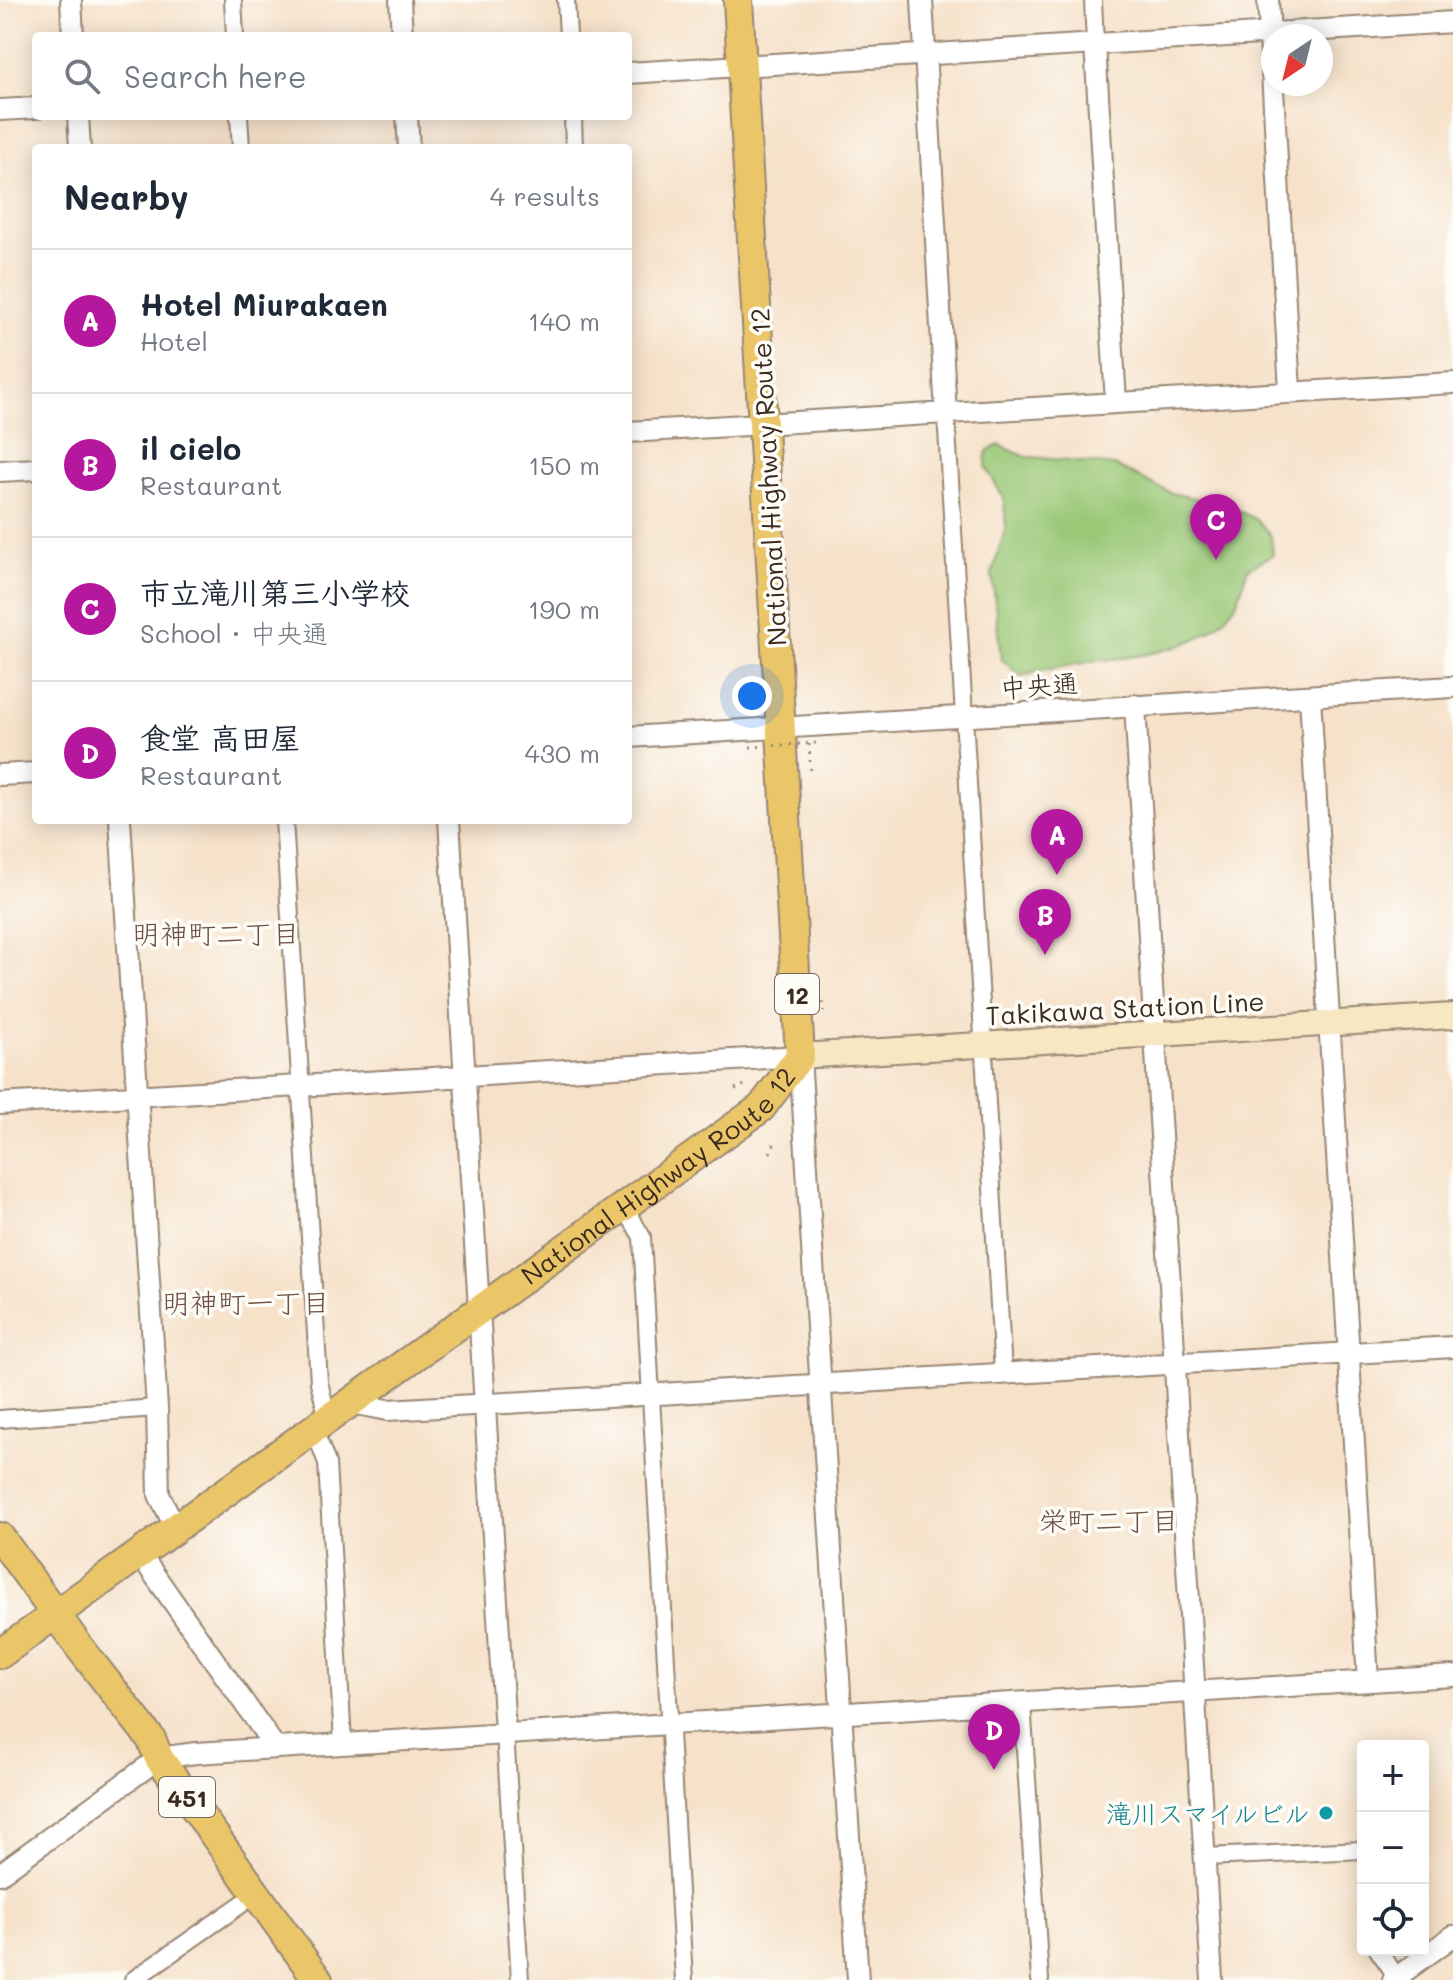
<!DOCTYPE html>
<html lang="en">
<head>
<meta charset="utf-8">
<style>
  :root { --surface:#fff; --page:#f6f6f7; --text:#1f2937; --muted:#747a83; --line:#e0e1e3; --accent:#b5179e }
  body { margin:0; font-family:Mali,"Klee One",sans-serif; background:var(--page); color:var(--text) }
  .controls { position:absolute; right:24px; bottom:24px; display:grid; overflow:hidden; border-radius:8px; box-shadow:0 4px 20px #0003 }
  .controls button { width:72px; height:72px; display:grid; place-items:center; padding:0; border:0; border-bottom:2px solid var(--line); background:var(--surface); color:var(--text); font:40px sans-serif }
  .compass { position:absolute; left:1261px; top:24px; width:72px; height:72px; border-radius:50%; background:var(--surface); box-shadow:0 4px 20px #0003; rotate:215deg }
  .you { position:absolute; left:752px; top:696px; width:28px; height:28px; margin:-20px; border:6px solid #fff; border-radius:50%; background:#1a73e8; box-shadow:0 0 0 12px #1a73e833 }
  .badge { display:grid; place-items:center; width:52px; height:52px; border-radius:50%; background:var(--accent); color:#fff; font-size:26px; font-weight:700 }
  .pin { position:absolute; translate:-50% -66px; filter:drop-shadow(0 2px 4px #0008) }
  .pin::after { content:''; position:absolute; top:42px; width:28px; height:24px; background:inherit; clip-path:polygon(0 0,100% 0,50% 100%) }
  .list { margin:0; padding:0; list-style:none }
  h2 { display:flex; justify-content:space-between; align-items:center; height:104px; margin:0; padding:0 32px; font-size:34px }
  h2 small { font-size:26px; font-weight:400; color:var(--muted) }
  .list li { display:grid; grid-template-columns:52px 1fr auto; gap:24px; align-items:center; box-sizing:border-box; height:144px; padding:0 32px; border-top:2px solid var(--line) }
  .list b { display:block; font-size:30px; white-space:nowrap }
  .list p { margin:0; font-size:26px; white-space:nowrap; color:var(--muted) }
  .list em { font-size:26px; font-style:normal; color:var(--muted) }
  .icon { flex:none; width:44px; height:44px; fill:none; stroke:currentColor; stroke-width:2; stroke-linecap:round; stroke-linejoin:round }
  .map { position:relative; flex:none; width:1453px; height:1980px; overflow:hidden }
  .search { position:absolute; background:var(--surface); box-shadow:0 4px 20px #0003; left:32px; top:32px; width:600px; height:88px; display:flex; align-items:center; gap:20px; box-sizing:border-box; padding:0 28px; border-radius:8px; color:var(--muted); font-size:30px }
  .panel { position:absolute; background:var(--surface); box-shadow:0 4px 20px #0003; left:32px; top:144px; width:600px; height:680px; border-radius:8px }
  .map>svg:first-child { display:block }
  .green { fill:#9ac876; stroke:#6a794a; stroke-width:2 }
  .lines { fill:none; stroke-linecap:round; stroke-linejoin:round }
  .minor-casing { stroke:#988674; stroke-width:20 }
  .tertiary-casing { stroke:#988674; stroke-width:24 }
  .secondary-casing { stroke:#988674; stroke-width:28 }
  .trunk-casing { stroke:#988674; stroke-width:32 }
  .path { stroke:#988674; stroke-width:3; stroke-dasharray:2 6; stroke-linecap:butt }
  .minor { stroke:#fff; stroke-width:16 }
  .tertiary { stroke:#fff; stroke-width:20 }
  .secondary { stroke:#f7e8c3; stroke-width:24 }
  .trunk { stroke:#eac669; stroke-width:28 }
  .path-bridge { stroke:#988674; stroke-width:3; stroke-dasharray:2 6; stroke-linecap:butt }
  .culture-dot { fill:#0f9aa8; stroke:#fdfcf7; stroke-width:3 }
  .labels { text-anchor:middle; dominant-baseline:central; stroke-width:7; stroke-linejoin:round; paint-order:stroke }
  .shield { fill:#fdfcf7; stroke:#75695f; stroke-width:2 }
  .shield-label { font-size:24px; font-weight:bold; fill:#3b2a1e }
  .street-label { font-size:26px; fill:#3b2a1e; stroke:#fdfcf7 }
  .culture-label { font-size:26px; fill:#0d838f; stroke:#fdfcf7; text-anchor:end }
  .neighbourhood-label { font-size:28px; fill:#705044; stroke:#fdfcf7 }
</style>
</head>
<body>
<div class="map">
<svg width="1453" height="1980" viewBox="0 0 1453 1980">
  <rect width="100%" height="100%" fill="#fdfcf7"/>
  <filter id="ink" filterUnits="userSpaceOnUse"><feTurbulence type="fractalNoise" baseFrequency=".0125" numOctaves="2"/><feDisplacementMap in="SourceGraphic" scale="16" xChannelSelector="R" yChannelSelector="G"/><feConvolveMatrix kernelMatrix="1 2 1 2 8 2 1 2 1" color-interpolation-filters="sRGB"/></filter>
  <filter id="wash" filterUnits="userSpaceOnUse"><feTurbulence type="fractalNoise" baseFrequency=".006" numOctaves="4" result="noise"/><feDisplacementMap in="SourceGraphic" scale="32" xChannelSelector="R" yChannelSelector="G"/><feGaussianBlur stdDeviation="1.8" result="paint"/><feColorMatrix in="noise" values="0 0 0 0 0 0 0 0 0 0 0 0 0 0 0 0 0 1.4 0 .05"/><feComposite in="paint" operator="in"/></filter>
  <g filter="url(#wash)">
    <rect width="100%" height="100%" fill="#f6e1c9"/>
    <!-- green -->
    <path class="green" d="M999,445L1024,456L1115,466L1171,493L1227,505L1257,520L1271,536L1273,555L1248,568C1243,580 1241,598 1233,608C1200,656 1127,656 1076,664C1057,667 1039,672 1021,676L1001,659L992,574L1006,527L1004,499L986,467L987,451Z"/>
  </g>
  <g filter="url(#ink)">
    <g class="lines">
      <defs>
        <path id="minor" d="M233,0L235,36
          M566,0L568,36
          M1093,0L1095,44
          M239,116L241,148
          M573,116L574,148
          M946,413L1003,1373
          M284,820L319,1382L328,1419
          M624,1206L642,1237L684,1980
          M0,1419L157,1408
          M314,1429L327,1463L343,1743
          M1022,1702L1040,1980
          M505,1732L520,1980
          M1205,1857L1363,1850
          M1378,1950L1397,1977
          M133,1980L256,1894"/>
        <path id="tertiary" d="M71,0L73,36
          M400,0L402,36
          M922,0L946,413
          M1268,0L1290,392
          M1095,44L1116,403
          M628,73L1453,22
          M0,110L36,108
          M78,116L80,148
          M407,116L409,148
          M628,432L1453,383
          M0,471L36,469
          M1310,696L1368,1681
          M1135,705L1212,1980
          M628,737L1453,687
          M0,775L36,773
          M120,820L157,1408L159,1495L176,1528
          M449,820L505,1732
          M0,1104L800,1056L858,1980
          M351,1403L388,1410L1453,1347
          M139,1553L275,1747
          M0,1874L159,1758L196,1753L1453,1676
          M1393,1980L1453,1936"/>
        <path id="secondary" d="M800,1056L1453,1016"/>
        <g id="trunk">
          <path d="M0,1537L77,1644L151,1739L159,1758L318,1980"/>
          <path id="s1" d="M0,1654L761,1108L800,1056L738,0"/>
        </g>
      </defs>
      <!-- minor casing -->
      <use href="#minor" class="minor-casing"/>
      <!-- tertiary casing -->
      <use href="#tertiary" class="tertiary-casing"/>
      <!-- secondary casing -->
      <use href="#secondary" class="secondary-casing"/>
      <!-- trunk casing -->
      <use href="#trunk" class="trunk-casing"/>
      <!-- path -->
      <path class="path" d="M809,744L811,776
        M823,1002L824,1018
        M735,1089L749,1083
        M770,1153L776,1140"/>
      <!-- minor -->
      <use href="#minor" class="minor"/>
      <!-- tertiary -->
      <use href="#tertiary" class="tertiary"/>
      <!-- secondary -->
      <use href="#secondary" class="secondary"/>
      <!-- trunk -->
      <use href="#trunk" class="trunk"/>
      <!-- path-bridge -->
      <path class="path-bridge" d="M750,747L817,743"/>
    </g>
  </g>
  <!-- markers -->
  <circle class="culture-dot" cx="1326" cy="1813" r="8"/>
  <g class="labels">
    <!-- shield labels -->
    <g class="shield">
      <rect x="775" y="974" width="44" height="40" rx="6"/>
      <rect x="159" y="1777" width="56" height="40" rx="6"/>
    </g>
    <g class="shield-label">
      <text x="797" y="994">12</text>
      <text x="187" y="1797">451</text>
    </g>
    <!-- street labels -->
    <g class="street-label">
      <text transform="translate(768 477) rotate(-93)">National Highway Route 12</text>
      <text transform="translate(1039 685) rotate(-4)">中央通</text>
      <text transform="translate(1125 1008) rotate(-3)">Takikawa Station Line</text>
      <text stroke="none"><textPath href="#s1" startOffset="814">National Highway Route 12</textPath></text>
    </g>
    <!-- culture labels -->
    <g class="culture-label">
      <text x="1310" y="1813">滝川スマイルビル</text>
    </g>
    <!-- neighbourhood labels -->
    <g class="neighbourhood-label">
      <text x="216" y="933">明神町二丁目</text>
      <text x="246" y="1302">明神町一丁目</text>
      <text x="1109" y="1520">栄町二丁目</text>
    </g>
  </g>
</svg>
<div class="controls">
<button>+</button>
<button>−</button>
<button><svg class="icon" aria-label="locate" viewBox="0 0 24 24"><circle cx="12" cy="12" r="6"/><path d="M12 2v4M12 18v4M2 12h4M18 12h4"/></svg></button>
</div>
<svg class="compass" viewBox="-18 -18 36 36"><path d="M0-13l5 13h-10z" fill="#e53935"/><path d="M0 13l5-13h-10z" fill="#747a83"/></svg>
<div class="you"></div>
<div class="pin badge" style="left:1057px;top:875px">A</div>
<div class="pin badge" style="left:1045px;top:955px">B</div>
<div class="pin badge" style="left:1216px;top:560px">C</div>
<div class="pin badge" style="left:994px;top:1770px">D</div>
<div class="search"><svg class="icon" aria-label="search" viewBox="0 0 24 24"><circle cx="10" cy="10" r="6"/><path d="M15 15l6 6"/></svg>Search here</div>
<section class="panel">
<h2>Nearby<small>4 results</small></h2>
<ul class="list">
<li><span class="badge">A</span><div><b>Hotel Miurakaen</b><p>Hotel</p></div><em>140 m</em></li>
<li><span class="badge">B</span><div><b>il cielo</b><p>Restaurant</p></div><em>150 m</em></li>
<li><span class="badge">C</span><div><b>市立滝川第三小学校</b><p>School · 中央通</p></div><em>190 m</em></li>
<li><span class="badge">D</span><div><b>食堂 高田屋</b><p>Restaurant</p></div><em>430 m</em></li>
</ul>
</section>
</div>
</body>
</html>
